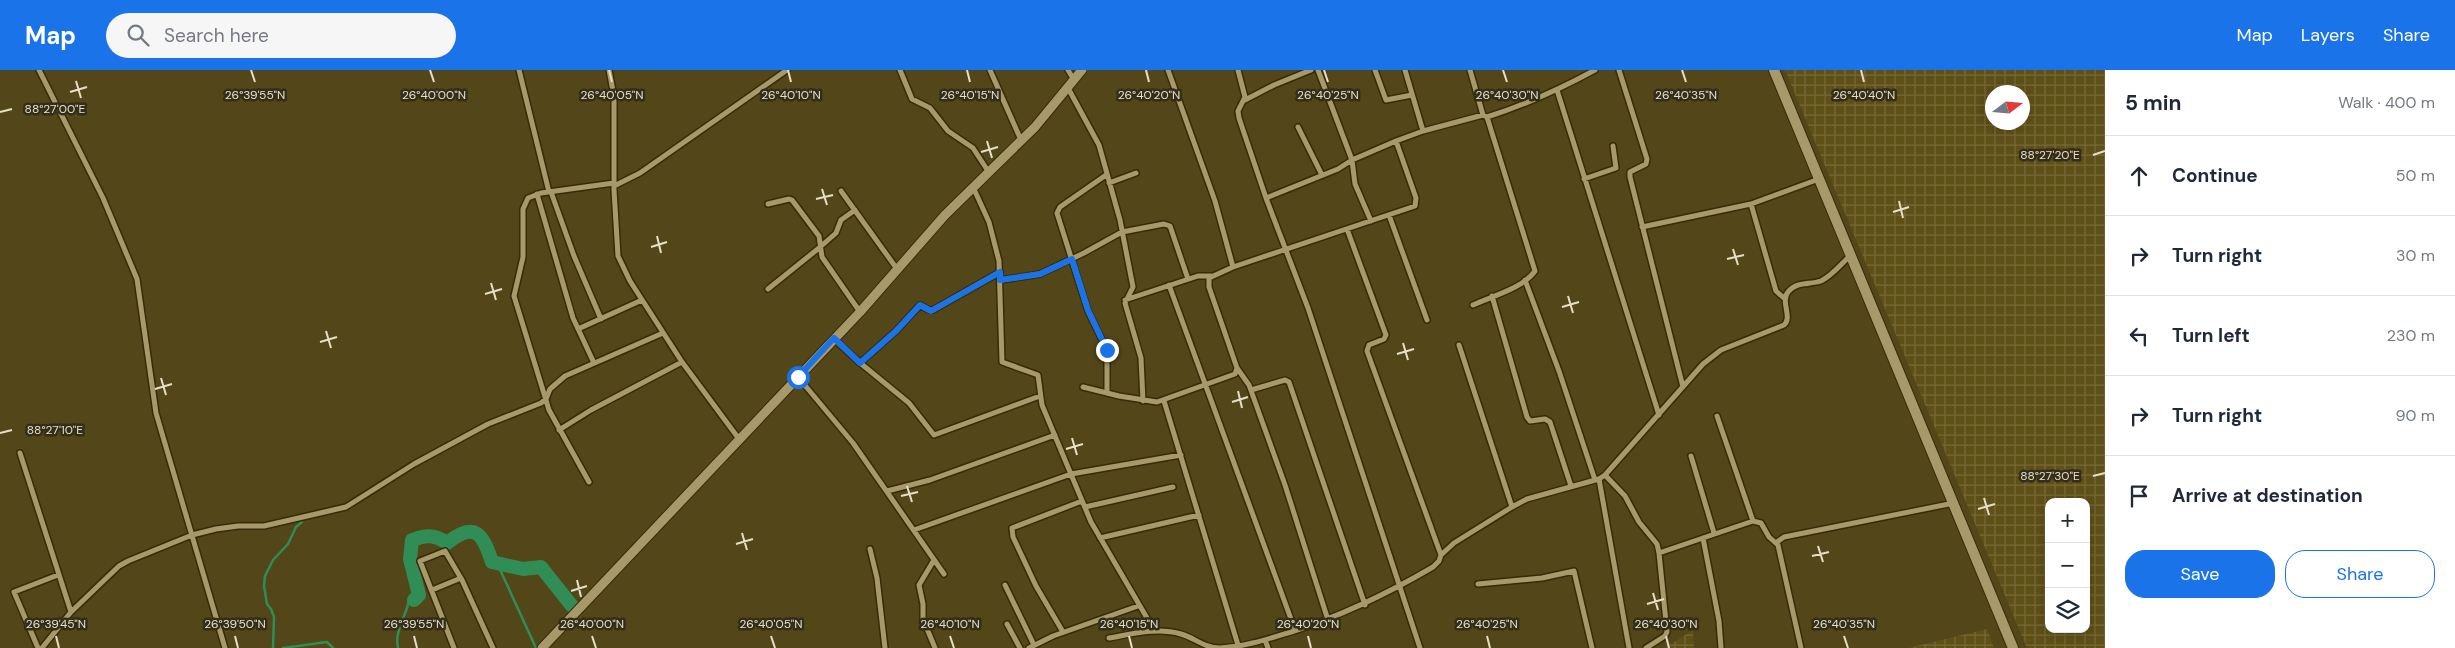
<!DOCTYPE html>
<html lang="en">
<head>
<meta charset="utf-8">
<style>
  :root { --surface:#fff; --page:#f6f6f7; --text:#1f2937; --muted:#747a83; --line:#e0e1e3; --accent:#1a73e8 }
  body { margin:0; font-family:"DM Sans",sans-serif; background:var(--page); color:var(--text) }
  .controls { position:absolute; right:15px; bottom:15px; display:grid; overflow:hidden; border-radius:10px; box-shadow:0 2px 12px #0003 }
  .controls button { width:45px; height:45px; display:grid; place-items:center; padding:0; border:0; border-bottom:1px solid var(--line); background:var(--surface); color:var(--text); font:25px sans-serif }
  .compass { position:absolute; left:1985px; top:15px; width:45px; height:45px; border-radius:50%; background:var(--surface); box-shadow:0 2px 12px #0003; rotate:74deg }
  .stop { position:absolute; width:15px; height:15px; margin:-11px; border:4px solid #1a73e8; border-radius:50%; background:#fff }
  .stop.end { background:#1a73e8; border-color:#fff; box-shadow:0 1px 5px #0008 }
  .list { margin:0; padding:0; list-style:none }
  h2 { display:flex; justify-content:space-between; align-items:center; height:65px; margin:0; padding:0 20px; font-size:21px }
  h2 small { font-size:16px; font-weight:400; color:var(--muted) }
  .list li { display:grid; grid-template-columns:32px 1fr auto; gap:15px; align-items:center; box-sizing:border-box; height:80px; padding:0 20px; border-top:1px solid var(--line) }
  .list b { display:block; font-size:19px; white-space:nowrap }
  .list em { font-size:16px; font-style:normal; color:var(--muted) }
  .actions { display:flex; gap:10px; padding:15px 20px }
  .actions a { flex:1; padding:11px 0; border:1px solid var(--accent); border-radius:20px; text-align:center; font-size:18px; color:var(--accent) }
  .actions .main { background:var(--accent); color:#fff }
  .icon { flex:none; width:28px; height:28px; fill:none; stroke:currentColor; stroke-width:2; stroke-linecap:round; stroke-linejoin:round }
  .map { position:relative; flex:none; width:2105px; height:578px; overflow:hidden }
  header { display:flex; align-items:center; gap:30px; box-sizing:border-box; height:70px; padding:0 25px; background:var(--accent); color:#fff }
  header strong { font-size:24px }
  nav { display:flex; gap:28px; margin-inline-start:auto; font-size:18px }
  .search { width:350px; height:45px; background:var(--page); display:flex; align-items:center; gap:12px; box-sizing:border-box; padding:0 18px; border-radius:28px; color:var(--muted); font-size:19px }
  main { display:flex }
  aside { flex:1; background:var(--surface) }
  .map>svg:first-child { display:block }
  .industrial { fill:url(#industrial-grid); fill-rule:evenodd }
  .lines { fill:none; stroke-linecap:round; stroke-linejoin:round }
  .stream { stroke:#2f8d55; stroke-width:2.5 }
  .river { stroke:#2f8d55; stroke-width:14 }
  .minor-casing { stroke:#362c09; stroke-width:8 }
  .tertiary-casing { stroke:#362c09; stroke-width:11 }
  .secondary-casing { stroke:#362c09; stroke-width:12 }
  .minor { stroke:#a7996a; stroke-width:5 }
  .tertiary { stroke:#a7996a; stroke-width:9 }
  .secondary { stroke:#a7996a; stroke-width:10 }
  .route { stroke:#1a73e8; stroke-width:6 }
  .ticks { fill:none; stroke:#e6dfc7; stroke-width:2 }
  .ticks-label { font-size:12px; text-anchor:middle; fill:#e6dfc7; stroke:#332d1a; stroke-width:5; stroke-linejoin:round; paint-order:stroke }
</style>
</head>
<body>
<header>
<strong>Map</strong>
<div class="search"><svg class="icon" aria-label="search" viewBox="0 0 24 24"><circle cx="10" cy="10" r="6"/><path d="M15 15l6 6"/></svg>Search here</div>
<nav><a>Map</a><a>Layers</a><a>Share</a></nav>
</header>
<main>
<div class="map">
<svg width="2105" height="578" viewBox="0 0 2105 578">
  <defs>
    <pattern id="industrial-grid" width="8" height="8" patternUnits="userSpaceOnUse" patternTransform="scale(1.25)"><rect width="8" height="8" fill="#5f5018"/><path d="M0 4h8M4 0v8" fill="none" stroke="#766938"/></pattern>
  </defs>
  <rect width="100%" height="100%" fill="#534618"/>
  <!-- industrial -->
  <path class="industrial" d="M1785,0H2105V578H2027ZM2022,22V52H1992V22ZM2049,432H2086V559H2049Z
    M1987,559L1994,578H1908Z
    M1693,560L1694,578H1665Z"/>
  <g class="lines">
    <!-- stream -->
    <path class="stream" d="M497,493L536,578
      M273,578L274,547L271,539L267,534L264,516L265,506L273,490L288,474L296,457L302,452
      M283,578L327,572L333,578
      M398,578C394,560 407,546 409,529L414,530"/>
    <!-- river -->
    <path class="river" d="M414,530L419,525L410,489L412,470C426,465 434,464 447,473C476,450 483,465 492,492L523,499L541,497L572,536"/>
    <defs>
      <path id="minor" d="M39,0L103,128L137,209L156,343L225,578
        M519,0L549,122
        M609,0L614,26V120L618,186L630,211L682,292L739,369
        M900,0L912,29L930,38L948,61L973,78L988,101
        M990,0L1021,70
        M1068,0L1074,10
        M1168,0L1215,131L1233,197
        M1238,0L1245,27L1238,41L1239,48L1266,128
        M1318,0L1352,90L1355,114L1371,151
        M1375,0L1386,30L1412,25
        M1405,0L1423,61
        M1470,0L1483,45
        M1619,0L1647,89L1646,94L1630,102V107L1683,317
        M1068,18L1099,75L1120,150L1133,217L1125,233L1141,288L1143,331
        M1557,20L1659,345
        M1245,30L1274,15L1311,0
        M1298,57L1322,105
        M1106,105L1060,137L1057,143L1088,241L1107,280V323
        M1584,109L1616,98L1613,76
        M1109,113L1136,103
        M614,116L640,103L787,0
        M973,117L989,152L999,191L1002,292L1038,305L1042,335L1091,452L1154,560
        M841,121L897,199
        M551,122L574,186L601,249
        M537,124L573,248L594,293
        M768,134L789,129L792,130L819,166L822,187L860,242
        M1751,134L1776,221L1785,229
        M1389,145L1427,250
        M1642,157L1751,134L1819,109
        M1347,159L1386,265L1384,269L1369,275L1367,281L1441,485
        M1001,210L1040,204L1084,183L1122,162L1164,154L1170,156L1188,209
        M1525,210L1559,301L1595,410
        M1169,215L1295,560
        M768,219L819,178L836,163L841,150L855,140
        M1492,226L1527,347L1530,351L1545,349L1550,352L1571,416
        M1125,230L1198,206H1211
        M1473,235C1492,226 1522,219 1535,201L1487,47
        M578,259L642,230
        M834,269L859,292L909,333L934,365L1040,326
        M1459,275L1512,437
        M860,293L896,261L920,235L929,240H933L1000,202
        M1237,298L1249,315L1285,415L1328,550
        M798,307L853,373L944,504
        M1083,317L1119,326L1157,332L1235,304L1237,298L1209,217V208L1233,197L1415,136L1416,128L1396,71
        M1251,320L1285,310L1289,312L1365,535
        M1164,331L1238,575
        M1717,346L1753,451
        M559,360L591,340L682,292
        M20,383L71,542
        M1691,386L1714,463
        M1605,405L1625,426L1639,452L1657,474L1659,483L1667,562L1665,566L1646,578
        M1599,409L1629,578
        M589,412L549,340L514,226L523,187V139L528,128L541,123L614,113
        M887,421L930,410L1055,365
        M1085,437L1173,417
        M914,460L1071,404L1181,385
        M1100,468L1199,445
        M1703,468L1719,551L1721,578
        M1777,472L1784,467L1954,433
        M870,479L877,508L885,578
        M1659,483L1753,451L1761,453L1769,467L1778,475L1801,578
        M934,490L919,515L923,534V549L935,578
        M1478,514L1542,508L1574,501L1592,578
        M1005,515L1034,575
        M432,520L461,508
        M1007,554L1020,578
        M1063,562L1036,516L1013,467L1012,458L1082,431
        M1109,568C1132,564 1157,557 1181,564C1195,568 1204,578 1220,578C1244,577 1268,569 1291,562C1341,546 1387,524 1433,497L1439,491L1441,485L1454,473L1512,437L1527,429L1599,409L1605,405L1703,294L1721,280L1784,255C1793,247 1780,232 1788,222C1797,211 1809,215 1821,211C1832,206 1842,193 1851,185
        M1265,570L1268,578
        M38,578L14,522L58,505
        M42,578L71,542L119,496L128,491L192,465L216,459L238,456H264L346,437L414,394L488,354L541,333L546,329L550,319L565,306L663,263
        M454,578L420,491L445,481L462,510L493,578
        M1029,578L1053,566L1138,536
        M1420,578L1308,238L1266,128L1338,99L1352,90L1396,71L1423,61L1483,45L1487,47C1525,35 1560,19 1595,0"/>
      <path id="tertiary" d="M542,578L860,242L945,145L1035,57L1082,0"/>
      <path id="secondary" d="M1774,0L2013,578"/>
    </defs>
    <!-- minor casing -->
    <use href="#minor" class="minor-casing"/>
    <!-- tertiary casing -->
    <use href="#tertiary" class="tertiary-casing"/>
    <!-- secondary casing -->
    <use href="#secondary" class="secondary-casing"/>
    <!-- minor -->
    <use href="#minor" class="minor"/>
    <!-- tertiary -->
    <use href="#tertiary" class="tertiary"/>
    <!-- secondary -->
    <use href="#secondary" class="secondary"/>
  </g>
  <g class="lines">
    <!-- route -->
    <path class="route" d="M798,307L834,268L860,293L896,261L920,235L931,241L1000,202V210L1040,204L1072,189L1088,240L1107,280"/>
  </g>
  <!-- ticks -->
  <path class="ticks" d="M251,0L255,12M430,0L434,12M609,0L612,12M788,0L791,12M967,0L970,12M1146,0L1149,12M1324,0L1328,12M1503,0L1507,12M1682,0L1686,12M1861,0L1864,12M76,11L81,28M70,22L87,17M0,42L12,39M987,71L992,88M981,82L998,77M2093,85L2105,81M822,119L827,135M816,129L833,125M1899,131L1903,148M1893,142L1909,137M657,166L661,183M651,177L667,172M1733,179L1738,195M1727,189L1744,185M491,213L496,230M485,224L502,219M1568,226L1573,243M1562,237L1579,232M326,261L331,278M320,272L337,267M1403,273L1408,290M1397,284L1414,279M161,308L166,325M155,319L172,314M1238,321L1242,338M1232,332L1248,327M0,363L12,360M1072,368L1077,385M1066,379L1083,374M2093,406L2105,403M907,416L912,432M901,426L918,422M1984,428L1989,445M1978,439L1995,434M742,463L747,480M736,474L753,469M1818,476L1823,492M1812,486L1829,482M577,510L581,527M571,521L587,516M1653,523L1658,540M1647,534L1664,529M56,566L59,578M235,566L238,578M414,566L417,578M592,566L596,578M771,566L775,578M950,566L954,578M1129,566L1132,578M1308,566L1311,578M1487,566L1490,578M1666,566L1669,578M1844,566L1848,578"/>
  <g class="ticks-label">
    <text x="255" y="29">26°39'55"N</text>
    <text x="434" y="29">26°40'00"N</text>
    <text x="612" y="29">26°40'05"N</text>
    <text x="791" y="29">26°40'10"N</text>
    <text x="970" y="29">26°40'15"N</text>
    <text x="1149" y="29">26°40'20"N</text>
    <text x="1328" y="29">26°40'25"N</text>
    <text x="1507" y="29">26°40'30"N</text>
    <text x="1686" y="29">26°40'35"N</text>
    <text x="1864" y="29">26°40'40"N</text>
    <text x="55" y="43">88°27'00"E</text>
    <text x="2050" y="89">88°27'20"E</text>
    <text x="55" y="364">88°27'10"E</text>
    <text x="2050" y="410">88°27'30"E</text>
    <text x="235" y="558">26°39'50"N</text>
    <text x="414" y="558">26°39'55"N</text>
    <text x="592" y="558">26°40'00"N</text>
    <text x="771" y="558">26°40'05"N</text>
    <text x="950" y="558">26°40'10"N</text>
    <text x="1129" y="558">26°40'15"N</text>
    <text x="1308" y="558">26°40'20"N</text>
    <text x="1487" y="558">26°40'25"N</text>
    <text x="1666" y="558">26°40'30"N</text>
    <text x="1844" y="558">26°40'35"N</text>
    <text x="56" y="558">26°39'45"N</text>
  </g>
</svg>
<div class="controls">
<button>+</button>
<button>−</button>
<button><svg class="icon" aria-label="layers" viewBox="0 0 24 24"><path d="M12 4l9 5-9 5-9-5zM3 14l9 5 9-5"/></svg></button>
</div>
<svg class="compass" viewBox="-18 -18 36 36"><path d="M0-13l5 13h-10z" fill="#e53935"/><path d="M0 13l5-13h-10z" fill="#747a83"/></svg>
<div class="stop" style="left:798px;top:307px"></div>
<div class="stop end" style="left:1107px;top:280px"></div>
</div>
<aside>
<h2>5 min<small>Walk · 400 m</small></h2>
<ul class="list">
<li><svg class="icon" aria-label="ahead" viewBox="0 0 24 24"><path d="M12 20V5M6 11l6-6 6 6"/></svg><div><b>Continue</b></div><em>50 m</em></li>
<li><svg class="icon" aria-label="right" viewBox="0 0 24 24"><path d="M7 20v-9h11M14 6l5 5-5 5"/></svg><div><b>Turn right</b></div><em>30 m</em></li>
<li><svg class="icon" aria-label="left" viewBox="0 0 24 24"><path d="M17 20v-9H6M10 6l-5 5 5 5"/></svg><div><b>Turn left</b></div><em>230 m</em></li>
<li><svg class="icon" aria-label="right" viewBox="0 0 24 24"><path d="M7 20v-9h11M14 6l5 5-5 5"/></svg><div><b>Turn right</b></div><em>90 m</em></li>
<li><svg class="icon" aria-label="arrive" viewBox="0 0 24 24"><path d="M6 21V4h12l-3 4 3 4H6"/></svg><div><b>Arrive at destination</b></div></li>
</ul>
<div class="actions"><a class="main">Save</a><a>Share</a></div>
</aside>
</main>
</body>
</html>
